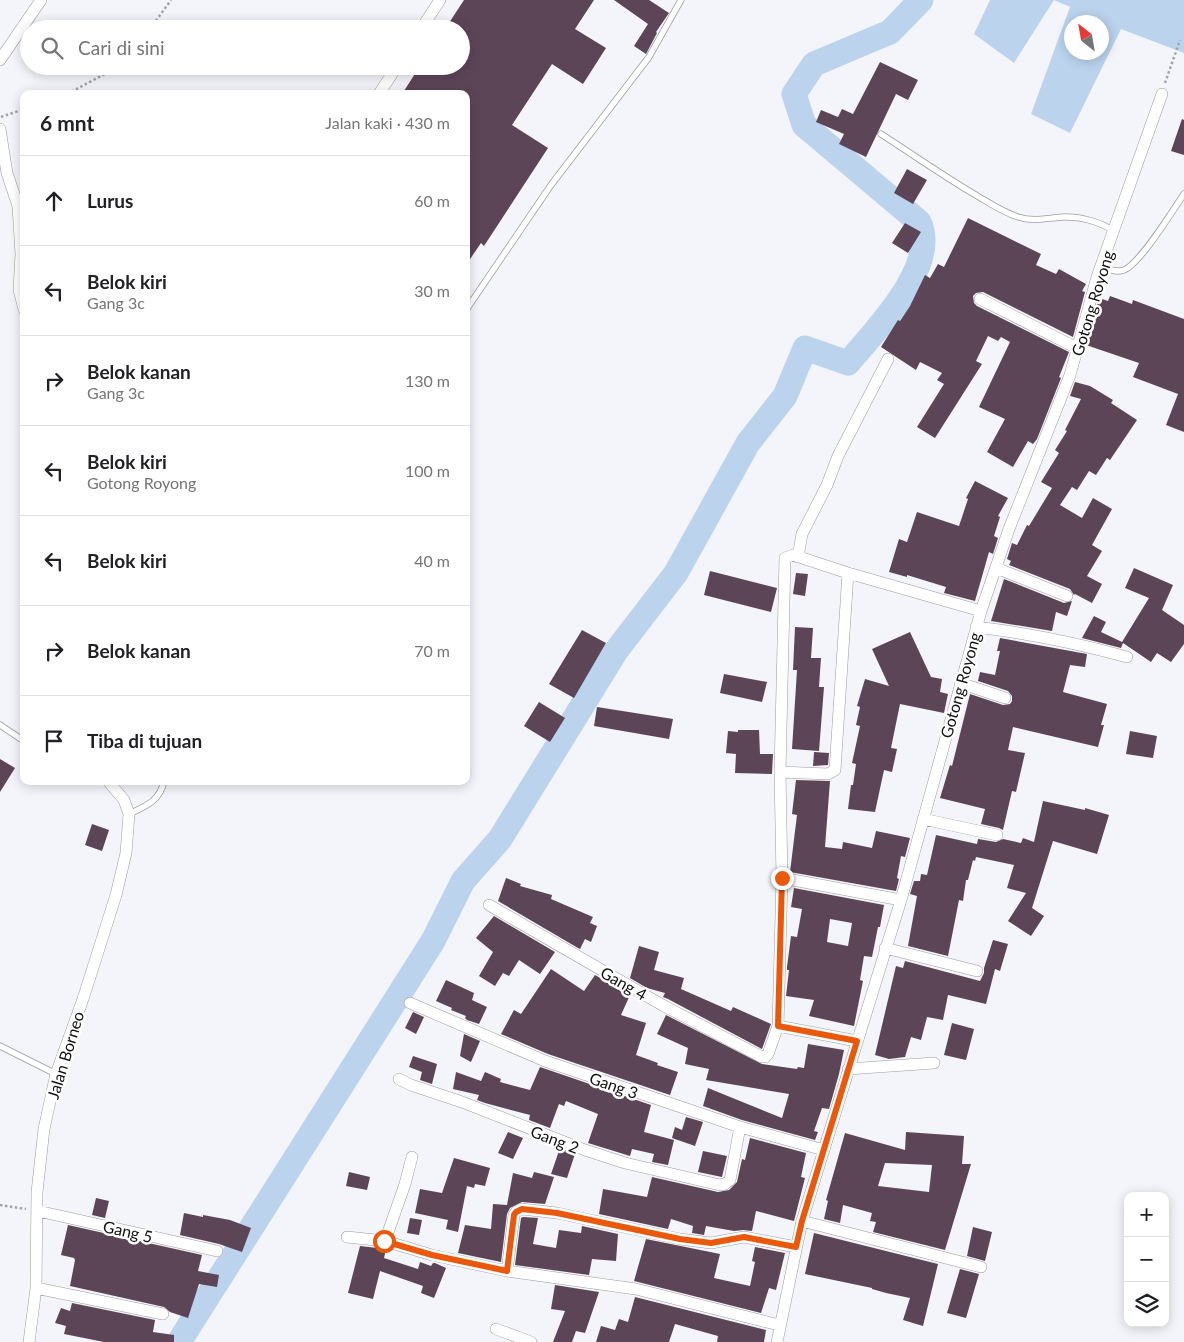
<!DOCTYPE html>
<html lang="id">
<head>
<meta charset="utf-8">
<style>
  :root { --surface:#fff; --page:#f2f2f2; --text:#202124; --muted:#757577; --line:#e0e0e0 }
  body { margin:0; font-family:Lato,sans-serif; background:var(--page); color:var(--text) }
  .controls { position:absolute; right:15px; bottom:15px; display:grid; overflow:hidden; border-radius:10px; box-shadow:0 2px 12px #0003 }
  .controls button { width:45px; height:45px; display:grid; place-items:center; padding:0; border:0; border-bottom:1px solid var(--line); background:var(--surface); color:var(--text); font:25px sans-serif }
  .compass { position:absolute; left:1064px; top:15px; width:45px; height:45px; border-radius:50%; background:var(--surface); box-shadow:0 2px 12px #0003; rotate:329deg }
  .stop { position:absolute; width:15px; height:15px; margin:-11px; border:4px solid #ea580c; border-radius:50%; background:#fff }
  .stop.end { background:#ea580c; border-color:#fff; box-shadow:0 1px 5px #0008 }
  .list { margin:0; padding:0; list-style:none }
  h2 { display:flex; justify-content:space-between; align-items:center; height:65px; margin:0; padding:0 20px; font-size:21px }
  h2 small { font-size:16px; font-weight:400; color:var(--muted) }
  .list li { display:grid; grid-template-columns:32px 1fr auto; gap:15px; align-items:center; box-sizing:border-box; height:90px; padding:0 20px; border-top:1px solid var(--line) }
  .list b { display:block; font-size:19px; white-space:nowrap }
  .list p { margin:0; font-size:16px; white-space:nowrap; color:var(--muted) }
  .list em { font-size:16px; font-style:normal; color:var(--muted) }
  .icon { flex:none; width:28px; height:28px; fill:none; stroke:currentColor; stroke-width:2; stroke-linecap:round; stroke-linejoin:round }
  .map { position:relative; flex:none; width:1184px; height:1342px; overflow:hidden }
  .search { position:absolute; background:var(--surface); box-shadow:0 2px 12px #0003; left:20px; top:20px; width:450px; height:55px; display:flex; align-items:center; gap:12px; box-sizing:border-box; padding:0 18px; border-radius:28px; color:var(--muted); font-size:19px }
  .panel { position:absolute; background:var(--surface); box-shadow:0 2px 12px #0003; left:20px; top:90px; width:450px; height:695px; border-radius:10px }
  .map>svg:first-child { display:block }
  .water { fill:#bbd3ed; fill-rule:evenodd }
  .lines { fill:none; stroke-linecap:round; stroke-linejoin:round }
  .river { stroke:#bbd3ed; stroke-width:25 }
  .building { fill:#5d4558; fill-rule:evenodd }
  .service-casing { stroke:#9c9ca2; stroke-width:7 }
  .minor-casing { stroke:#9c9ca2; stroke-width:12 }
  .path { stroke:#a3a4a8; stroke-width:2.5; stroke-dasharray:2.5 2.5; stroke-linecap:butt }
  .service { stroke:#fff; stroke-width:5.5 }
  .minor { stroke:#fff; stroke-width:11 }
  .route { stroke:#ea580c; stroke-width:6 }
  .labels { text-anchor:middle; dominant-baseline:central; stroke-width:5; stroke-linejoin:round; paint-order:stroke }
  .street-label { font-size:16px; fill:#101012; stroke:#fff }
</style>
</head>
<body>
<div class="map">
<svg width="1184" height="1342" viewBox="0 0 1184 1342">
  <rect width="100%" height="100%" fill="#f4f5fa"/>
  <!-- water -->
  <path class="water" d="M990,0H1184V53L1121,29L1070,133L1031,114L1070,7L1054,0L1014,63L974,34ZM1072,22H1102V52H1072Z"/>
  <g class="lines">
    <!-- river -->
    <path class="river" d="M179,1342L433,941L463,881L500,839L616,651L676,573L748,443L785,396L805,348L848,363C874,332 940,266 919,222L804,125L794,94L814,64L890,32L921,0"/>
  </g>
  <!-- building -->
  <path class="building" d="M464,0H594L575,29L606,48L583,84L552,64L512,125L548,148L484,246L481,243L466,265V94H402L420,66H461V29H445Z
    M614,0H649L669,13L656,32L657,33L646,54L634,46L648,24Z
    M880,62L918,80L908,100L896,94L866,157L839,144L844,134L816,122L821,110L838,117L842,109L853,114Z
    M1182,119L1184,120V155L1171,151Z
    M907,169L927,180L913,204L894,193Z
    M968,218L1041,254L1036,265L1056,274L1059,269L1086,284L1082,291L1085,292L1073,337L983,292L976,293L973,296L974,303L977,306L1069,352L1059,377L1061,378L1037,439L1033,444L1028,441L1013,467L987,452L1005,419L979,407L1010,342L1001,337L998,341L988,336L976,361L982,364L935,438L917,427L944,384L937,380L942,373L920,362L916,370L881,347L898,320L900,321L910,306L925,275L930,278L938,264L944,267Z
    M905,223L921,232L908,253L892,243Z
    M1110,296L1132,304L1133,300L1184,319V432L1166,425L1178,394L1133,377L1139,363L1086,345L1099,298L1108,301Z
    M1075,382L1090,386L1113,400L1111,403L1137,420L1110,460L1107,458L1096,475L1089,471L1077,490L1072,487L1060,505L1082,518L1093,498L1112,509L1092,545L1102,551L1087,576L1102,584L1092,603L1075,594L1074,595L1070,589L1009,565L1011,561L1007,559L1012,543L1017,545L1027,525L1029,526L1052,488L1041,482L1059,453L1055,450L1067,431L1065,430L1081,399L1070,396Z
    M975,481L1008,498L998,516L1000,517L994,536L998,538L993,554L989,552L975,601L944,593L946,587L907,575V577L889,572L899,539L907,542L917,512L959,526L968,499L966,498Z
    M1134,568L1173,585L1162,610L1184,625V644L1171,662L1157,653L1151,662L1123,643L1121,648L1082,638L1094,616L1106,622L1101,632L1122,642L1149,598L1125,588Z
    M710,571L777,588L771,612L704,595Z
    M796,573L808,574L805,596L793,594Z
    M1004,579L1064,603L1072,601L1067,616L1056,612L1052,631L991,621Z
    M795,627L813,628L811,658H821L819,687H824L819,751L792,749L797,670H793Z
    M582,630L606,643L574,698L549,684Z
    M910,632L931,677L942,679L940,692L948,694L944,713L900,704L891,748L897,749L892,772L884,770L875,812L848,809L851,785H853L856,764L852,763L860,726L856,725L860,707L857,706L865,679L889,686L872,649Z
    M1000,638L1087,654L1085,667L1070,665L1063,692L1107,704L1101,725H1104L1098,747L1013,727L1008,750L1025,753L1016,792L1012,791L1003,830L999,828L981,824L985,809L940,798L950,765L952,766L970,694L1003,705L1010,704L1012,701V696L1008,691L978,681L980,672L995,675L1000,651H997Z
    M724,674L767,682L762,702L720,693Z
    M539,702L565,718L550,742L524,726Z
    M597,707L673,719L669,739L594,726Z
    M738,730H759L760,754H773L772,774L735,773L736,754L726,753L728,731L738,732Z
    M1130,731L1157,736L1153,758L1126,754Z
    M814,752L829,753L828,765L813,766Z
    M0,759L15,768L0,792Z
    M796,780L830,781L825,847L842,849L843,842L872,848L876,831L910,838L905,857L901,856L897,878L899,879L896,891L790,872L797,815L792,814Z
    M1043,801L1085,810V808L1109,815L1097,854L1053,841L1032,908L1044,916L1031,936L1008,921L1026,893L1007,888L1014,865L976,857L975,861L973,860L968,880H966L963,901L959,900L948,956L908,946L917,896L910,894L914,881H920L921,874L927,875L936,835L977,844L978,839L996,842L1003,839L1021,843L1023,838L1034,842Z
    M92,824L109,830L102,851L85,845Z
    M506,878L521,884L520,886L552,895L551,899L593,917L590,923L597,926L591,942L585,939L580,949L578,948L498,901Z
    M794,888L884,905L880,927H878L872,957L864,956L860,980L863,981L854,1026L809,1016L814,1000L786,996L789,970H787V967L791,936L797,937L802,909L791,907ZM830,919L852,923L848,946L827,942Z
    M494,916L555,952L540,974L519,960L509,976L503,973L495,986L479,976L493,952L476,938Z
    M993,940L1008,944L1000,971L995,969L986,1004L948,995L943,1020L927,1017L921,1040L911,1037L905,1057L889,1059L875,1055L896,966L903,968L905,961L980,981L984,973V968Z
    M639,946L659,952L654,970L684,978L681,989L731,1011L733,1007L771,1024L762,1049L668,999L663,997L665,993L647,988L630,978Z
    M551,969L584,991L595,975L630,995L621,1015L646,1023L636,1055L658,1063L657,1065L678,1072L670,1095L548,1054L501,1034L514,1010L521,1014Z
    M446,980L474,993L472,1000L487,1007L479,1024L467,1020L465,1018L466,1016L451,1010L452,1008L436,1001Z
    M413,1012L424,1017L416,1034L405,1028Z
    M666,1015L762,1064L797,1069L798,1067L804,1068L808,1044L844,1050L839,1074L829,1109L822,1108L814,1131L818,1132L815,1140L742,1120L703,1106L708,1088L782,1118L789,1094L706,1080L709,1069L685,1064L688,1048L657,1034Z
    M952,1023L974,1029L966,1060L944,1055Z
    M464,1034L480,1041L471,1062L460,1056Z
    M413,1056L437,1064L432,1084L420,1080L422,1072L409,1067Z
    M540,1067L651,1105L644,1132L674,1140L668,1165L652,1162L654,1154L632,1149L630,1156L588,1143L598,1114L566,1101L564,1106L559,1104L550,1128L529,1120L530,1115L485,1103L477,1100L479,1095L453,1089L456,1072L481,1081L485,1072L501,1079L500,1082L530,1090Z
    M686,1117L703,1122L695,1146L672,1138L675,1127L682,1130Z
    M508,1132L523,1138L513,1159L498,1153Z
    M906,1132L964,1136L962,1164H971L945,1250L873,1232L876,1222L870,1221L872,1213L843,1205L840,1223L824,1219L828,1201L826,1200L845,1133L905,1150ZM885,1163L932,1165L929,1192L878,1186Z
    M750,1138L806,1153L801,1177L805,1178L794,1221L756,1211L752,1231L743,1230L734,1231L706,1226L704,1235L692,1233L693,1226L671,1219L668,1229L599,1214L603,1189L647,1197L652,1177L718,1192L729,1190L737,1182L742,1159L745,1160Z
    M560,1148L575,1154L567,1178L551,1174Z
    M703,1151L727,1156L722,1177L698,1172Z
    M454,1158L490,1168L485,1186L475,1184L474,1188L467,1186L458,1232L446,1229L448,1220L415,1213L420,1189L442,1193Z
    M349,1172L370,1177L367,1190L346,1186Z
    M534,1172L554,1177L545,1204L522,1202L510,1208L507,1214L501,1262L458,1253L465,1225L491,1229L493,1204L507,1205L513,1173L532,1178Z
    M96,1198L109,1201L105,1218L92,1215Z
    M184,1213L203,1217V1215L230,1220L251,1228L242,1252L219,1244L180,1235Z
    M523,1217L538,1218L533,1244L556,1248L559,1230L581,1233L582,1226L618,1234L616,1261L592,1259L589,1275L515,1265L521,1218Z
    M410,1218L422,1220L419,1235L407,1233Z
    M68,1225L202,1255L198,1271L219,1275L217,1287L199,1284L188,1318L170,1312L164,1307L70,1286L75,1260L74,1258L61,1255Z
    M973,1227L992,1232L985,1261L967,1256Z
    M814,1233L938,1264L923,1326L903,1320L910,1298L886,1293L872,1289V1288L805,1274Z
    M646,1239L720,1254L714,1278L750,1286L755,1262L752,1261L755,1247L785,1253L776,1290L769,1288L761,1313L634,1281Z
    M360,1246L386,1249L384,1258L418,1269L420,1262L431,1266L433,1263H435L446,1268L434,1298L421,1293L423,1286L380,1271L373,1299L348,1293Z
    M960,1269L979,1274L966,1318L947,1313Z
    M555,1285L599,1292L585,1333L576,1331L572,1342H553L565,1311L551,1309Z
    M635,1297L766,1330L764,1342H717L718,1336L675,1324L669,1342H596L601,1326L615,1330L619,1319L628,1322Z
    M72,1303L155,1320L153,1332L174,1335V1342H104L64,1334L66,1326L55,1323L61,1308L70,1311Z"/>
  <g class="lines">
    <defs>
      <path id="service" d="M881,134C912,154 942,175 974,194C988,202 1002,212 1018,217C1033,222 1048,218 1063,217C1080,216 1100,222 1114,231
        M1101,267C1108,269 1117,273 1124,270C1140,264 1173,210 1184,194
        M466,310L551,185L649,57L681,0
        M0,725L24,741
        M129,814C146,806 160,801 164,781
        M0,1046L56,1074"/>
      <path id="minor" d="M421,29L440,0
        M0,60L41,0
        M379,94L397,66
        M0,129L7,173L18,206L21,254L19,290L24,309
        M980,299L1077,348
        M798,557L802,534L827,485L838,456L888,359
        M996,568L1067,596
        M976,627C1027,633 1077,643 1127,657
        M960,683L1005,698
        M780,772L828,774L835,770L848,573
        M923,819L997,835
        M782,878L901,900
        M489,905L664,1006L762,1057H765L768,1054L778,1026L782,878L780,772L785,558L793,555L848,573L981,611
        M885,948L977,971
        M410,1003L545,1061L740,1127L824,1150
        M778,1026L857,1041
        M848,1069L934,1063
        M399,1079L411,1085L462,1102L585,1150L625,1163L720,1185L725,1184L730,1180L740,1127
        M38,1211L217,1251
        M802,1221L981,1267
        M347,1237L385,1241L432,1255L507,1271L636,1289L779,1325
        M385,1241L405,1184L412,1157
        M507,1271L514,1215L516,1212L522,1209L557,1213L680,1239L711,1243L744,1237L796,1247
        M36,1288L163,1314
        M496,1329L531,1342
        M29,1342L36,1288L37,1192L44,1129L56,1074L83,999L116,895L126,853L129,814L124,800L108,781
        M777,1342L802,1221L901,900L981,611L1009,529L1070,375L1097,277L1162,94"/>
    </defs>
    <!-- service casing -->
    <use href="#service" class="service-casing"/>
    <!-- minor casing -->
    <use href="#minor" class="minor-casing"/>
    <!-- path -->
    <path class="path" d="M150,29L171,0
      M1165,83L1180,40
      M67,94L103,75L115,66
      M1,117L24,109
      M0,1205L26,1209"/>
    <!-- service -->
    <use href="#service" class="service"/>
    <!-- minor -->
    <use href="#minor" class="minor"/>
  </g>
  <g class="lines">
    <!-- route -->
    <path class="route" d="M384,1241L432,1255L507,1271L514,1215L516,1212L522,1209L557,1213L680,1239L711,1243L744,1237L796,1247L802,1221L857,1041L778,1026L782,878"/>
  </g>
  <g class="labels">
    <!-- street labels -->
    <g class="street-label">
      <text transform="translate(1092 303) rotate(-73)">Gotong Royong</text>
      <text transform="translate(960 685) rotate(-74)">Gotong Royong</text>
      <text transform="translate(624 983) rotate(30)">Gang 4</text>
      <text transform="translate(65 1055) rotate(-73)">Jalan Borneo</text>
      <text transform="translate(614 1085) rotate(19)">Gang 3</text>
      <text transform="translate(555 1139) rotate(21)">Gang 2</text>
      <text transform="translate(128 1231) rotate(13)">Gang 5</text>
    </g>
  </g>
</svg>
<div class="controls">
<button>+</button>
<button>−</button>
<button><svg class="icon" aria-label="layers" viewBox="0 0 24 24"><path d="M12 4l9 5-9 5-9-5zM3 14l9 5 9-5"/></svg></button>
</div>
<svg class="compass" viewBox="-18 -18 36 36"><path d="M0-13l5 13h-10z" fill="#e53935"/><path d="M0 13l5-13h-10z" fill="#757577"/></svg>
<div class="stop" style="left:384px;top:1241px"></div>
<div class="stop end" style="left:782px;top:878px"></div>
<div class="search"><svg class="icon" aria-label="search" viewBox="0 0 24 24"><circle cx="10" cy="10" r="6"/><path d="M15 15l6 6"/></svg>Cari di sini</div>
<section class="panel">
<h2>6 mnt<small>Jalan kaki · 430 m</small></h2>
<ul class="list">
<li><svg class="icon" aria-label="ahead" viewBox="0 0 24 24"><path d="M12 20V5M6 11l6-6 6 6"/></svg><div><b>Lurus</b></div><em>60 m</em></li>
<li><svg class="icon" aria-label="left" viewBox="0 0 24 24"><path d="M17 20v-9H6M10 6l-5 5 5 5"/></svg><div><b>Belok kiri</b><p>Gang 3c</p></div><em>30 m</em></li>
<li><svg class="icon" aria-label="right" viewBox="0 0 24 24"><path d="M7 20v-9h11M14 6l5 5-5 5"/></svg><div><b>Belok kanan</b><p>Gang 3c</p></div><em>130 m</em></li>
<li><svg class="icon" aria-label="left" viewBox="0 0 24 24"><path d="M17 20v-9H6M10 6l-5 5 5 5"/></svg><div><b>Belok kiri</b><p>Gotong Royong</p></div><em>100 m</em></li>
<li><svg class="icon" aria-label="left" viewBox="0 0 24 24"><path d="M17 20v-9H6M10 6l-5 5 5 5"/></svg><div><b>Belok kiri</b></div><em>40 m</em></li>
<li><svg class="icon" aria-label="right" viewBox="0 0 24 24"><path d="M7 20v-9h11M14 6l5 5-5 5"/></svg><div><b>Belok kanan</b></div><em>70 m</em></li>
<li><svg class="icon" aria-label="arrive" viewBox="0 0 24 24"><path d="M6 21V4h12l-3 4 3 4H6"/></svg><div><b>Tiba di tujuan</b></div></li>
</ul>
</section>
</div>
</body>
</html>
